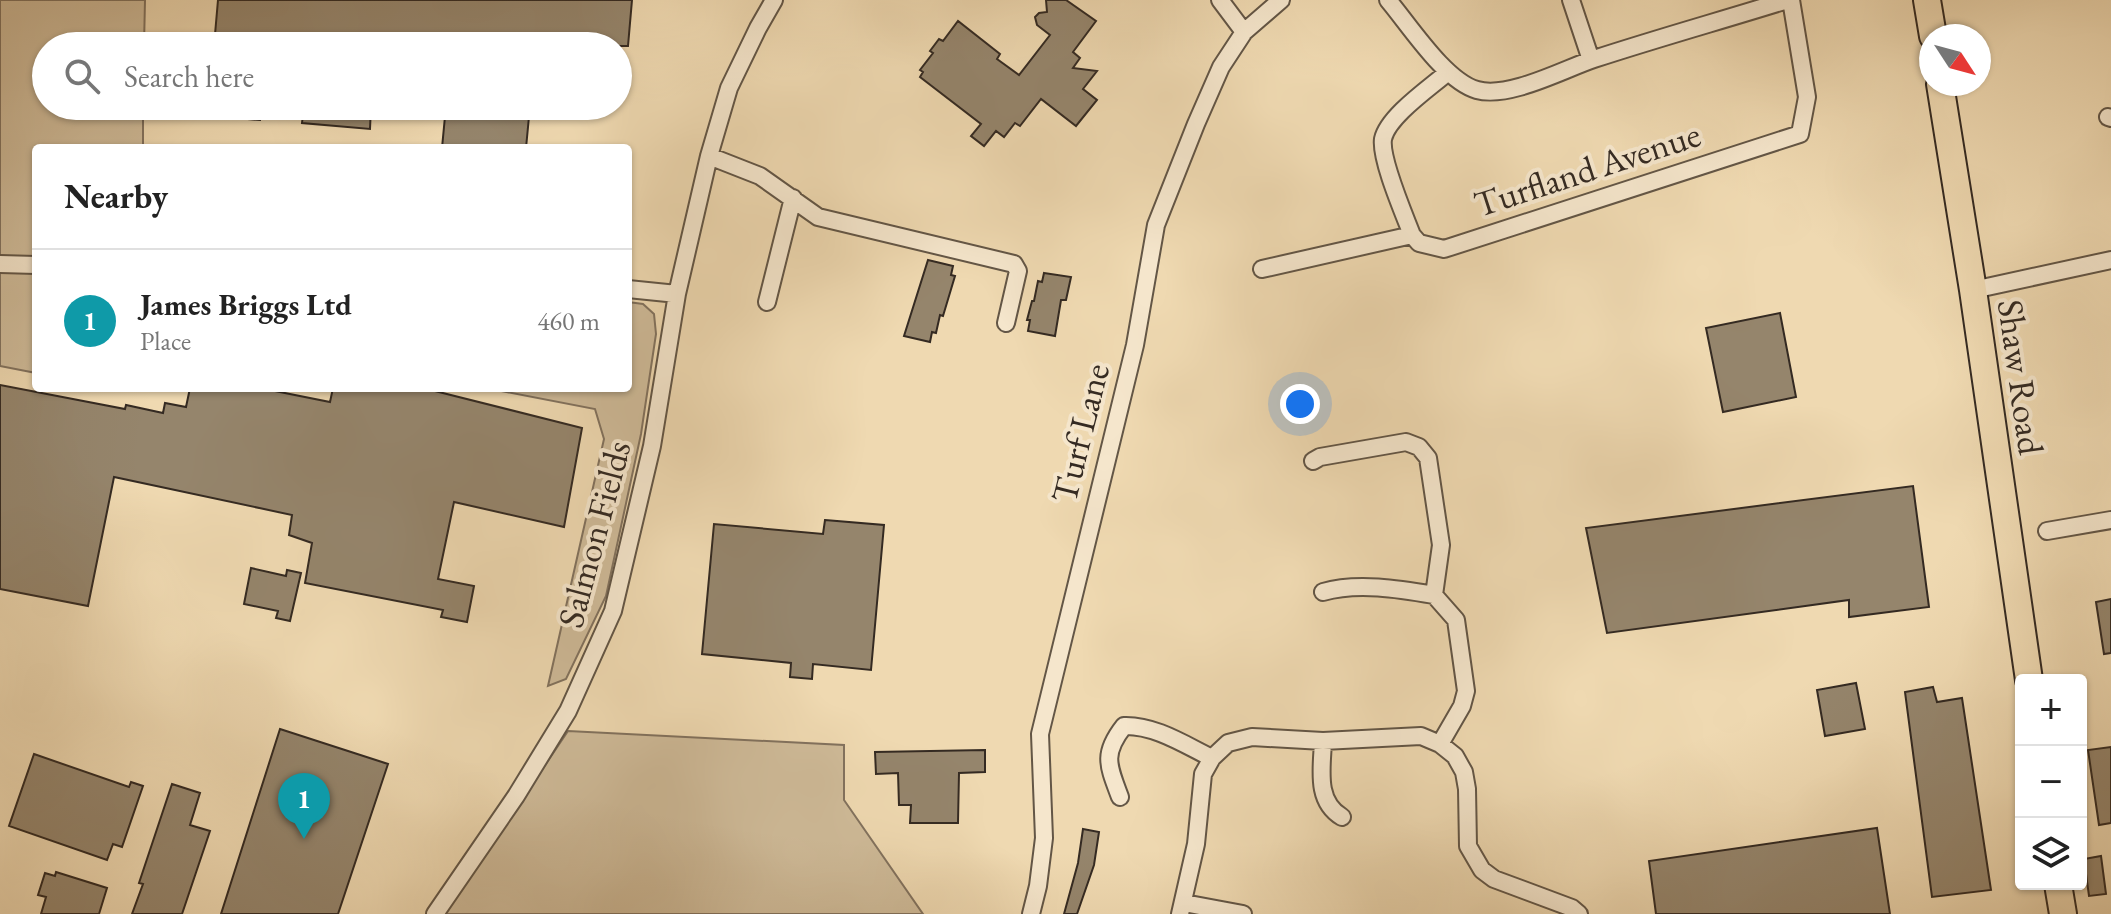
<!DOCTYPE html>
<html lang="en">
<head>
<meta charset="utf-8">
<style>
  :root { --surface:#fff; --page:#f6f6f6; --text:#222; --muted:#767676; --line:#e0e0e0; --accent:#db2777 }
  body { margin:0; font-family:"EB Garamond",serif; background:var(--page); color:var(--text) }
  .controls { position:absolute; right:24px; bottom:24px; display:grid; overflow:hidden; border-radius:8px; box-shadow:0 2px 6px #0004 }
  .controls button { width:72px; height:72px; display:grid; place-items:center; padding:0; border:0; border-bottom:2px solid var(--line); background:var(--surface); color:var(--text); font:40px sans-serif }
  .compass { position:absolute; left:1919px; top:24px; width:72px; height:72px; border-radius:50%; background:var(--surface); box-shadow:0 2px 6px #0004; rotate:126deg }
  .you { position:absolute; left:1300px; top:404px; width:28px; height:28px; margin:-20px; border:6px solid #fff; border-radius:50%; background:#1a73e8; box-shadow:0 0 0 12px #1a73e833 }
  .badge { display:grid; place-items:center; width:52px; height:52px; border-radius:50%; background:var(--accent); color:#fff; font-size:26px; font-weight:700 }
  .pin { position:absolute; translate:-50% -66px; filter:drop-shadow(0 2px 4px #0008) }
  .pin::after { content:''; position:absolute; top:42px; width:28px; height:24px; background:inherit; clip-path:polygon(0 0,100% 0,50% 100%) }
  .list { margin:0; padding:0; list-style:none }
  h2 { display:flex; justify-content:space-between; align-items:center; height:104px; margin:0; padding:0 32px; font-size:34px }
  h2 small { font-size:26px; font-weight:400; color:var(--muted) }
  .list li { display:grid; grid-template-columns:52px 1fr auto; gap:24px; align-items:center; box-sizing:border-box; height:144px; padding:0 32px; border-top:2px solid var(--line) }
  .list b { display:block; font-size:30px; white-space:nowrap }
  .list p { margin:0; font-size:26px; white-space:nowrap; color:var(--muted) }
  .list em { font-size:26px; font-style:normal; color:var(--muted) }
  .icon { flex:none; width:44px; height:44px; fill:none; stroke:currentColor; stroke-width:2; stroke-linecap:round; stroke-linejoin:round }
  .map { position:relative; flex:none; width:2111px; height:914px; overflow:hidden }
  .search { position:absolute; background:var(--surface); box-shadow:0 2px 6px #0004; left:32px; top:32px; width:600px; height:88px; display:flex; align-items:center; gap:20px; box-sizing:border-box; padding:0 28px; border-radius:44px; color:var(--muted); font-size:30px }
  .panel { position:absolute; background:var(--surface); box-shadow:0 2px 6px #0004; left:32px; top:144px; width:600px; height:248px; border-radius:8px }
  .map>svg:first-child { display:block }
  .green { fill:#cfbb99; stroke:#82725e; stroke-width:2 }
  .building { fill:#95856c; stroke:#342a22; stroke-width:2 }
  .lines { fill:none; stroke-linecap:round; stroke-linejoin:round }
  .street-casing { stroke:#635646; stroke-width:20 }
  .primary-casing { stroke:#342a22; stroke-width:30 }
  .street { stroke:#f5e6cc; stroke-width:16 }
  .primary { stroke:#efd9b1; stroke-width:26 }
  .labels { text-anchor:middle; dominant-baseline:central; stroke-width:8; stroke-linejoin:round; paint-order:stroke }
  .street-label { font-size:36px; fill:#342a22; stroke:#f5e6cc }
</style>
</head>
<body>
<div class="map">
<svg width="2111" height="914" viewBox="0 0 2111 914">
  <rect width="100%" height="100%" fill="#efd9b1"/>
  <filter id="stains"><feTurbulence type="fractalNoise" baseFrequency=".0025" numOctaves="4"/><feColorMatrix values="0 0 0 0 .2 0 0 0 0 .09 0 0 0 0 .02 0 0 0 .5 -.17"/></filter>
  <radialGradient id="worn" r=".72"><stop offset=".6" stop-color="#630" stop-opacity="0"/><stop offset="1" stop-color="#630" stop-opacity=".3"/></radialGradient>
  <!-- green -->
  <path class="green" d="M0,0H145L144,46H46V106H143V148H36V373L0,366Z
    M628,302L643,304L654,314L656,334L641,434L606,596L566,679L548,686L604,439L595,409L486,388H628Z
    M568,731L844,745V800L923,914H445Z"/>
  <!-- building -->
  <path class="building" d="M218,0H632L628,46H214Z
    M1046,0H1066L1096,21L1073,52L1080,58L1073,68L1097,71L1083,89L1097,100L1076,126L1041,99L1020,126L1015,123L1004,137L996,131L984,146L971,136L981,124L920,77L923,72L920,70L933,53L930,51L939,39L943,41L958,21L1000,54L997,59L1019,75L1050,35L1037,25L1035,17L1039,13L1047,12Z
    M201,106H261L260,120L201,115Z
    M304,106H371L370,129L302,123Z
    M446,106H530L526,148H442Z
    M928,260L953,266L951,275L955,276L943,316L940,315L936,333L932,332L930,342L904,336Z
    M1044,273L1071,277L1066,300H1061L1055,336L1028,331L1030,320H1027L1032,301H1034L1038,281L1042,282Z
    M1780,313L1796,397L1723,412L1706,328Z
    M0,385L125,409L126,405L163,413L165,403L186,407L190,388H260L330,402L333,388H423L582,428L564,527L454,502L438,579L474,586L467,622L441,617L443,610L305,583L312,543L289,535L292,515L114,477L88,606L0,589Z
    M1913,486L1929,607L1849,617V600L1607,633L1586,528Z
    M825,520L884,525L871,670L813,664L812,679L790,677L791,663L702,654L714,524L823,534Z
    M251,568L286,576L287,570L301,573L290,621L276,618L278,611L244,604Z
    M2111,599V653L2104,654L2096,602Z
    M1856,683L1865,729L1825,736L1817,690Z
    M1933,687L1937,702L1962,698L1991,890L1932,897L1905,692Z
    M280,729L388,764L338,914H221Z
    M2111,747V823L2099,825L2088,750Z
    M985,750V772L959,773L958,823H910L911,805H899L898,773L876,774L875,752Z
    M34,754L129,787L131,782L143,786L122,847L113,844L107,860L9,826Z
    M172,784L200,793L190,825L210,831L182,914H132L143,884L139,883Z
    M1877,828L1890,914H1656L1649,861Z
    M1083,829L1099,832L1094,865L1077,914H1064L1078,863Z
    M2101,856L2106,894L2089,896L2084,859Z
    M56,872L107,888L99,914H41L46,897L38,895L45,873L55,876Z"/>
  <g class="lines">
    <defs>
      <path id="street" d="M1220,0L1244,32
        M1388,0C1410,26 1445,81 1477,90C1509,99 1564,69 1594,59C1658,38 1723,20 1787,0
        M1571,0L1591,60
        M1448,72C1431,87 1388,116 1383,139C1380,159 1404,214 1412,235L1419,243L1444,249L1800,134L1807,97L1791,0
        M2108,117L2111,118
        M709,156L760,176L818,217L1014,264L1018,271L1006,323
        M0,264L36,265
        M1262,269L1412,235
        M628,289L677,294
        M1973,290L2111,260
        M767,302L793,198
        M1313,461L1320,457L1406,442L1419,447L1428,458L1441,545L1434,595L1456,620L1466,691L1462,706L1440,744
        M2047,531L2111,520
        M1323,592C1357,582 1399,589 1434,595
        M1323,741C1322,768 1315,801 1342,817
        M1120,797C1108,765 1102,754 1124,726C1155,725 1185,745 1212,758
        M1184,903L1243,914
        M435,914L516,796L568,711L613,611L652,446L677,294L709,156L729,88L758,28L774,0
        M1031,914L1038,886L1044,838L1040,734L1135,345L1156,225L1196,124L1221,67L1244,32L1281,0
        M1180,914L1196,844L1203,774L1212,758L1228,743L1252,737L1323,741L1421,736L1440,744L1455,756L1464,772L1467,789L1468,846L1482,870L1494,879L1572,908L1579,914"/>
      <path id="primary" d="M1927,0L1933,36
        M1940,84L1973,290L2029,680
        M2058,884L2063,914"/>
    </defs>
    <!-- street casing -->
    <use href="#street" class="street-casing"/>
    <!-- primary casing -->
    <use href="#primary" class="primary-casing"/>
    <!-- street -->
    <use href="#street" class="street"/>
    <!-- primary -->
    <use href="#primary" class="primary"/>
  </g>
  <g class="labels">
    <!-- street labels -->
    <g class="street-label">
      <text transform="translate(1587 169) rotate(-18)">Turfland Avenue</text>
      <text transform="translate(2021 377) rotate(82)">Shaw Road</text>
      <text transform="translate(1080 433) rotate(-76)">Turf Lane</text>
      <text transform="translate(594 534) rotate(-75)">Salmon Fields</text>
    </g>
  </g>
  <rect width="100%" height="100%" filter="url(#stains)"/>
  <rect width="100%" height="100%" fill="url(#worn)"/>
</svg>
<div class="controls">
<button>+</button>
<button>−</button>
<button><svg class="icon" aria-label="layers" viewBox="0 0 24 24"><path d="M12 4l9 5-9 5-9-5zM3 14l9 5 9-5"/></svg></button>
</div>
<svg class="compass" viewBox="-18 -18 36 36"><path d="M0-13l5 13h-10z" fill="#e53935"/><path d="M0 13l5-13h-10z" fill="#767676"/></svg>
<div class="you"></div>
<div class="pin badge" style="left:304px;top:839px;background:#0f9aa8">1</div>
<div class="search"><svg class="icon" aria-label="search" viewBox="0 0 24 24"><circle cx="10" cy="10" r="6"/><path d="M15 15l6 6"/></svg>Search here</div>
<section class="panel">
<h2>Nearby<small></small></h2>
<ul class="list">
<li><span class="badge" style="background:#0f9aa8">1</span><div><b>James Briggs Ltd</b><p>Place</p></div><em>460 m</em></li>
</ul>
</section>
</div>
</body>
</html>
